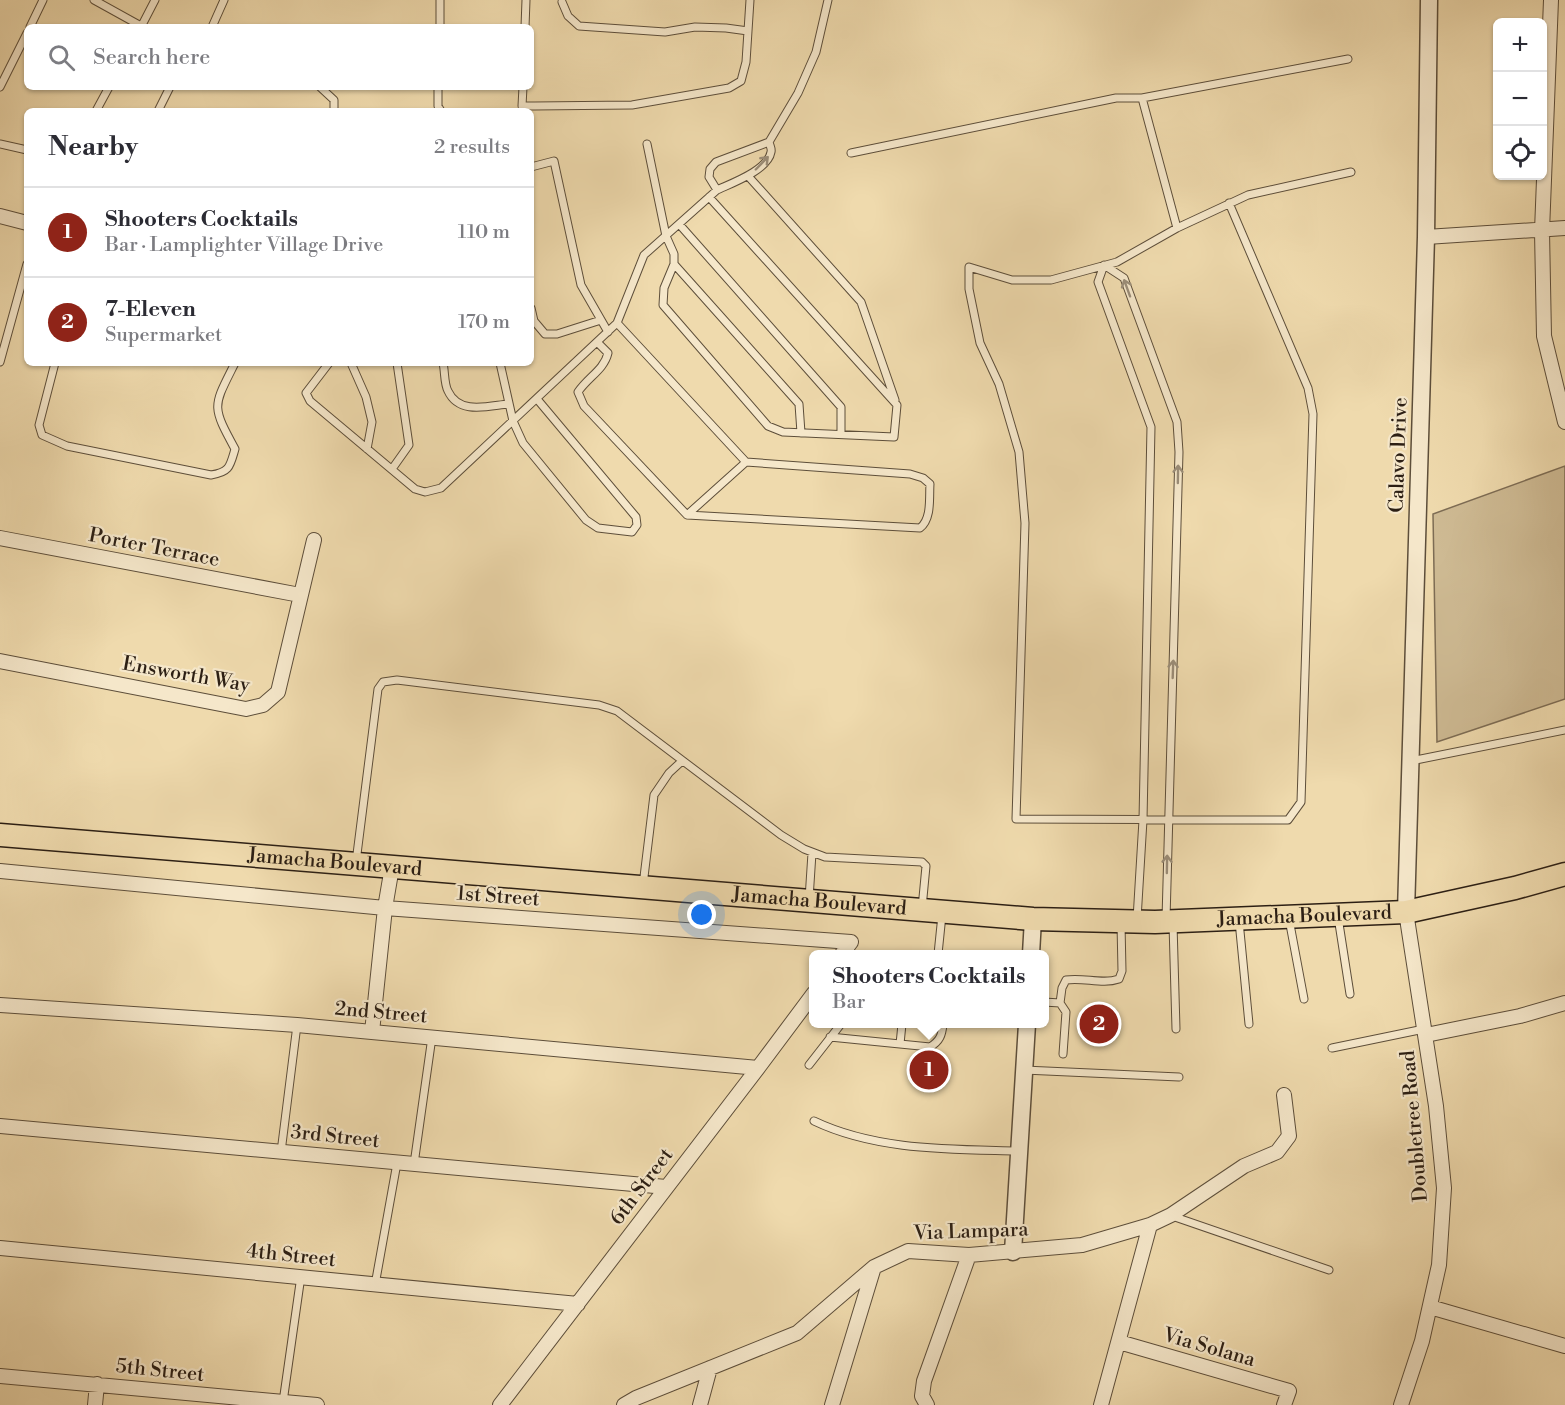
<!DOCTYPE html>
<html lang="en">
<head>
<meta charset="utf-8">
<style>
  :root { --surface:#fff; --page:#f7f7f7; --text:#2b2b33; --muted:#7c7c81; --line:#e1e1e2; --accent:#8f2418 }
  body { margin:0; font-family:"Libre Bodoni",serif; background:var(--page); color:var(--text) }
  .controls { position:absolute; right:18px; top:18px; display:grid; overflow:hidden; border-radius:9px; box-shadow:0 2px 4px #0004 }
  .controls button { width:54px; height:54px; display:grid; place-items:center; padding:0; border:0; border-bottom:2px solid var(--line); background:var(--surface); color:var(--text); font:30px sans-serif }
  .you { position:absolute; left:702px; top:915px; width:21px; height:21px; margin:-15px; border:4px solid #fff; border-radius:50%; background:#1a73e8; box-shadow:0 0 0 9px #1a73e833 }
  .badge { display:grid; place-items:center; width:39px; height:39px; border-radius:50%; background:var(--accent); color:#fff; font-size:20px; font-weight:700 }
  .pin { position:absolute; translate:-50% -50%; border:3px solid #fff; box-shadow:0 2px 6px #0006 }
  .popup { position:absolute; left:809px; top:950px; width:240px; height:78px; box-sizing:border-box; display:grid; place-content:center; border-radius:9px; background:var(--surface); filter:drop-shadow(0 2px 4px #0005); font-size:20px; white-space:nowrap; color:var(--muted) }
  .popup b { font-size:22px; color:var(--text) }
  .popup::after { content:''; position:absolute; left:50%; top:100%; margin-left:-12px; border:12px solid transparent; border-top-color:var(--surface) }
  .list { margin:0; padding:0; list-style:none }
  h2 { display:flex; justify-content:space-between; align-items:center; height:78px; margin:0; padding:0 24px; font-size:26px }
  h2 small { font-size:20px; font-weight:400; color:var(--muted) }
  .list li { display:grid; grid-template-columns:39px 1fr auto; gap:18px; align-items:center; box-sizing:border-box; height:90px; padding:0 24px; border-top:2px solid var(--line) }
  .list b { display:block; font-size:22px; white-space:nowrap }
  .list p { margin:0; font-size:20px; white-space:nowrap; color:var(--muted) }
  .list em { font-size:20px; font-style:normal; color:var(--muted) }
  .icon { flex:none; width:33px; height:33px; fill:none; stroke:currentColor; stroke-width:2; stroke-linecap:round; stroke-linejoin:round }
  .map { position:relative; flex:none; width:1565px; height:1405px; overflow:hidden }
  .search { position:absolute; background:var(--surface); box-shadow:0 2px 4px #0004; left:24px; top:24px; width:510px; height:66px; display:flex; align-items:center; gap:15px; box-sizing:border-box; padding:0 21px; border-radius:9px; color:var(--muted); font-size:22px }
  .panel { position:absolute; background:var(--surface); box-shadow:0 2px 4px #0004; left:24px; top:108px; width:510px; height:258px; border-radius:9px }
  .map>svg:first-child { display:block }
  .green { fill:#ceba93; stroke:#7d6c54; stroke-width:1.5 }
  .lines { fill:none; stroke-linecap:round; stroke-linejoin:round }
  .service-casing { stroke:#5d4e3a; stroke-width:9 }
  .minor-casing { stroke:#5d4e3a; stroke-width:16 }
  .tertiary-casing { stroke:#5d4e3a; stroke-width:19 }
  .primary-casing { stroke:#2c1f14; stroke-width:25 }
  .service { stroke:#f5e7ca; stroke-width:7 }
  .minor { stroke:#f5e7ca; stroke-width:14 }
  .tertiary { stroke:#f5e7ca; stroke-width:16 }
  .primary { stroke:#efdaad; stroke-width:22 }
  .oneway { stroke:#9b8d78 }
  .labels { text-anchor:middle; dominant-baseline:central; stroke-width:4.5; stroke-linejoin:round; paint-order:stroke }
  .street-label { font-size:20px; fill:#2c1f14; stroke:#f5e7ca }
</style>
</head>
<body>
<div class="map">
<svg width="1565" height="1405" viewBox="0 0 1565 1405">
  <rect width="100%" height="100%" fill="#efdaad"/>
  <filter id="stains"><feTurbulence type="fractalNoise" baseFrequency=".00333" numOctaves="4"/><feColorMatrix values="0 0 0 0 .2 0 0 0 0 .09 0 0 0 0 .02 0 0 0 .5 -.17"/></filter>
  <radialGradient id="worn" r=".72"><stop offset=".6" stop-color="#630" stop-opacity="0"/><stop offset="1" stop-color="#630" stop-opacity=".3"/></radialGradient>
  <!-- green -->
  <path class="green" d="M1565,466V699L1437,742L1433,514Z"/>
  <g class="lines">
    <defs>
      <path id="service" d="M94,0L141,26
        M562,2L568,16L579,26L665,32L695,27L726,28L748,31
        M30,27L43,0
        M141,27L155,0
        M212,27L224,0
        M440,27V0
        M525,27L526,0
        M0,87L27,33
        M320,87L334,100V111
        M438,87V106L441,111
        M523,87L522,106H534L632,105L729,88L741,81L746,62L750,0
        M1142,98L1177,228
        M96,111L109,87
        M158,111L170,87
        M769,142C770,146 772,149 771,152C768,170 732,183 717,190L709,177L710,169L716,162L769,142L798,93L816,52L828,0
        M0,144L27,150
        M647,144L666,236L674,254V264L664,288L663,305L768,426L783,432L894,437L897,405L709,197
        M851,153L1116,98H1142L1348,59
        M531,167L554,161L581,285L608,332
        M748,176L861,302L895,400
        M1229,203L1308,388L1313,414L1301,802L1288,820L1016,819L1025,523L1019,452L999,384L980,343L969,289V267L1012,280H1051L1117,262L1177,228L1248,195L1351,172
        M679,224L841,407V434
        M674,264L799,404L801,433
        M531,308L534,321L545,334H557L601,320
        M597,342L608,353C604,370 588,377 578,392L584,406L687,515L920,528C932,519 929,497 930,484L923,478L910,474L746,462L617,323
        M0,362L27,264
        M55,363L39,425L42,435L67,446L211,475C230,472 230,466 235,449C211,405 213,407 235,363
        M329,363L306,393L310,401L415,489L425,492L441,488L617,323L644,255L717,190
        M351,363L366,397L372,422L367,449
        M443,363C445,371 444,384 448,391C459,415 488,406 508,404
        M500,363L513,421L523,443L586,520L598,528L632,532L637,525L636,517L537,399
        M392,469L409,445L397,363
        M687,515L746,462
        M1411,761L1565,730
        M356,862L378,689L383,682L397,680L599,705L617,711L781,835L804,849L825,857L922,862L926,866L922,908
        M643,885L654,795L669,773L682,761
        M809,899L812,853
        M1338,917L1350,994
        M1137,919L1143,820L1151,427L1098,282L1104,265L1124,278L1177,422L1179,452L1166,919
        M1289,919L1304,999
        M1239,921L1249,1024
        M1173,924L1176,1029
        M938,954L942,915
        M1044,1002L1060,1003L1066,1012L1063,1054
        M1060,1003L1062,988L1066,980C1084,977 1102,985 1119,979L1122,971L1121,924
        M830,1037L930,1047C940,1041 942,1035 943,1024
        M900,1044L902,1024
        M1332,1048L1424,1029
        M809,1065L841,1024
        M1024,1070L1179,1077
        M814,1121C877,1151 951,1149 1019,1151
        M281,1152L297,1025
        M414,1164L432,1037
        M1172,1216L1329,1270
        M375,1285L397,1163
        M283,1402L301,1276"/>
      <path id="minor" d="M1551,0L1542,231L1544,336L1565,422
        M0,216L27,223
        M1426,237L1565,228
        M0,538L300,595
        M0,661L246,709L263,705L278,692L314,540
        M0,871L385,908L851,942
        M842,954L851,942
        M0,1005L297,1025L758,1068
        M372,1032L385,908L392,867
        M1426,1035L1520,1016L1565,1003
        M0,1126L666,1187
        M0,1248L578,1304
        M1430,1307L1565,1346
        M1119,1342L1289,1391L1284,1405
        M0,1376L317,1405
        M95,1405L97,1384
        M500,1405L758,1068L814,993
        M624,1405L636,1398L797,1333L874,1267L908,1251L969,1255L1082,1245L1150,1225L1171,1215L1244,1166L1277,1152L1289,1136L1284,1095
        M700,1405L710,1368
        M832,1405L874,1267
        M927,1405L922,1396L924,1381L969,1255
        M1101,1405L1150,1225
        M1401,1405L1422,1341L1439,1265L1444,1188L1436,1106L1406,912"/>
      <path id="tertiary" d="M1406,912L1426,237L1429,0
        M1031,954L1033,919
        M1013,1252L1027,1024"/>
      <g id="primary">
        <path id="s1" d="M0,835L1033,919L1155,922L1406,912L1515,888L1565,874"/>
      </g>
    </defs>
    <!-- service casing -->
    <use href="#service" class="service-casing"/>
    <!-- minor casing -->
    <use href="#minor" class="minor-casing"/>
    <!-- tertiary casing -->
    <use href="#tertiary" class="tertiary-casing"/>
    <!-- primary casing -->
    <use href="#primary" class="primary-casing"/>
    <!-- service -->
    <use href="#service" class="service"/>
    <!-- minor -->
    <use href="#minor" class="minor"/>
    <!-- tertiary -->
    <use href="#tertiary" class="tertiary"/>
    <!-- primary -->
    <use href="#primary" class="primary"/>
  </g>
  <!-- one-way arrows -->
  <defs><path id="oneway-shaft" d="M-6 0H5M1.5-3L5.5 0L1.5 3" fill="none" stroke-width="1.6" stroke-linecap="round" stroke-linejoin="round" transform="scale(1.5)"/></defs>
  <g class="oneway">
    <use href="#oneway-shaft" transform="translate(762 163) rotate(-46)"/>
    <use href="#oneway-shaft" transform="translate(1127 288) rotate(-110)"/>
    <use href="#oneway-shaft" transform="translate(1178 474) rotate(-89)"/>
    <use href="#oneway-shaft" transform="translate(1173 669) rotate(-88)"/>
    <use href="#oneway-shaft" transform="translate(1167 864) rotate(-89)"/>
  </g>
  <g class="labels">
    <!-- street labels -->
    <g class="street-label">
      <text transform="translate(1399 455) rotate(-88)">Calavo Drive</text>
      <text transform="translate(154 548) rotate(11)">Porter Terrace</text>
      <text transform="translate(186 675) rotate(10)">Ensworth Way</text>
      <text stroke="none"><textPath href="#s1" startOffset="336">Jamacha Boulevard</textPath></text>
      <text transform="translate(498 897) rotate(4)">1st Street</text>
      <text stroke="none"><textPath href="#s1" startOffset="822">Jamacha Boulevard</textPath></text>
      <text stroke="none"><textPath href="#s1" startOffset="1308">Jamacha Boulevard</textPath></text>
      <text transform="translate(381 1013) rotate(5)">2nd Street</text>
      <text transform="translate(1415 1126) rotate(-95)">Doubletree Road</text>
      <text transform="translate(335 1137) rotate(6)">3rd Street</text>
      <text transform="translate(642 1187) rotate(-53)">6th Street</text>
      <text transform="translate(971 1232) rotate(-2)">Via Lampara</text>
      <text transform="translate(291 1256) rotate(6)">4th Street</text>
      <text transform="translate(1209 1348) rotate(16)">Via Solana</text>
      <text transform="translate(160 1371) rotate(6)">5th Street</text>
    </g>
  </g>
  <rect width="100%" height="100%" filter="url(#stains)"/>
  <rect width="100%" height="100%" fill="url(#worn)"/>
</svg>
<div class="controls">
<button>+</button>
<button>−</button>
<button><svg class="icon" aria-label="locate" viewBox="0 0 24 24"><circle cx="12" cy="12" r="6"/><path d="M12 2v4M12 18v4M2 12h4M18 12h4"/></svg></button>
</div>
<div class="you"></div>
<div class="pin badge" style="left:929px;top:1070px">1</div>
<div class="popup"><b>Shooters Cocktails</b>Bar</div>
<div class="pin badge" style="left:1099px;top:1024px">2</div>
<div class="search"><svg class="icon" aria-label="search" viewBox="0 0 24 24"><circle cx="10" cy="10" r="6"/><path d="M15 15l6 6"/></svg>Search here</div>
<section class="panel">
<h2>Nearby<small>2 results</small></h2>
<ul class="list">
<li><span class="badge">1</span><div><b>Shooters Cocktails</b><p>Bar · Lamplighter Village Drive</p></div><em>110 m</em></li>
<li><span class="badge">2</span><div><b>7-Eleven</b><p>Supermarket</p></div><em>170 m</em></li>
</ul>
</section>
</div>
</body>
</html>
